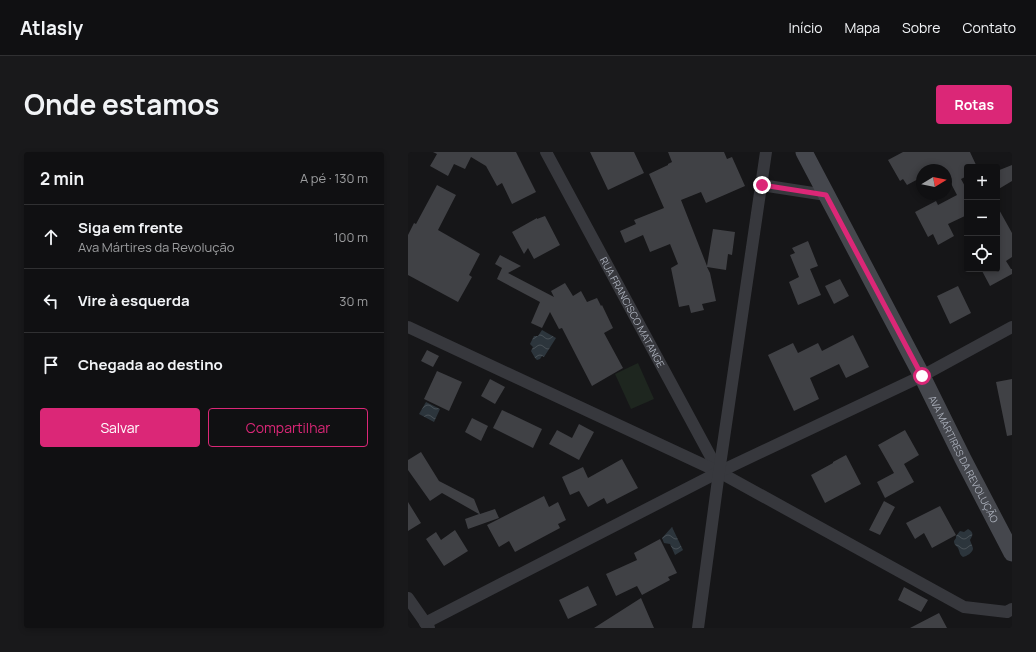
<!DOCTYPE html>
<html lang="pt">
<head>
<meta charset="utf-8">
<style>
  :root { --surface:#101012; --page:#19191b; --text:#f1f3f6; --muted:#9c9d9f; --line:#303032; --accent:#db2777 }
  body { margin:0; font-family:Manrope,sans-serif; background:var(--page); color:var(--text) }
  .controls { position:absolute; right:12px; top:12px; display:grid; overflow:hidden; border-radius:4px; box-shadow:0 2px 6px #0003 }
  .controls button { width:36px; height:36px; display:grid; place-items:center; padding:0; border:0; border-bottom:1px solid var(--line); background:var(--surface); color:var(--text); font:20px sans-serif }
  .compass { position:absolute; left:508px; top:12px; width:36px; height:36px; border-radius:50%; background:var(--surface); box-shadow:0 2px 6px #0003; rotate:80deg }
  .stop { position:absolute; width:12px; height:12px; margin:-9px; border:3px solid #db2777; border-radius:50%; background:#fff }
  .stop.end { background:#db2777; border-color:#fff; box-shadow:0 1px 4px #0008 }
  .list { margin:0; padding:0; list-style:none }
  h2 { display:flex; justify-content:space-between; align-items:center; height:52px; margin:0; padding:0 16px; font-size:17px }
  h2 small { font-size:13px; font-weight:400; color:var(--muted) }
  .list li { display:grid; grid-template-columns:26px 1fr auto; gap:12px; align-items:center; box-sizing:border-box; height:64px; padding:0 16px; border-top:1px solid var(--line) }
  .list b { display:block; font-size:15px; white-space:nowrap }
  .list p { margin:0; font-size:13px; white-space:nowrap; color:var(--muted) }
  .list em { font-size:13px; font-style:normal; color:var(--muted) }
  .actions { display:flex; gap:8px; padding:12px 16px }
  .actions a { flex:1; padding:9px 0; border:1px solid var(--accent); border-radius:4px; text-align:center; font-size:14px; color:var(--accent) }
  .actions .main { background:var(--accent); color:#fff }
  .icon { flex:none; width:22px; height:22px; fill:none; stroke:currentColor; stroke-width:2; stroke-linecap:round; stroke-linejoin:round }
  .map { position:relative; flex:none; width:604px; height:476px; overflow:hidden; border-radius:4px }
  header { display:flex; align-items:center; gap:24px; box-sizing:border-box; height:56px; padding:0 20px; background:var(--surface); border-bottom:1px solid var(--line) }
  header strong { font-size:19px }
  nav { display:flex; gap:22px; margin-inline-start:auto; font-size:14px }
  .intro { display:flex; align-items:center; justify-content:space-between; box-sizing:border-box; height:96px; padding:0 24px }
  h1 { margin:0; font-size:28px }
  .button { padding:10px 18px; border-radius:4px; background:var(--accent); color:#fff; font-size:14px; font-weight:700 }
  main { display:flex; gap:24px; padding:0 24px }
  aside { flex:1; background:var(--surface); border-radius:4px; box-shadow:0 2px 6px #0003 }
  .map>svg:first-child { display:block }
  .green { fill:#1e261f }
  .water { fill:url(#water-waves) }
  .building { fill:#404145 }
  .lines { fill:none; stroke-linecap:round; stroke-linejoin:round }
  .street { stroke:#37383d; stroke-width:12 }
  .secondary { stroke:#45474d; stroke-width:17 }
  .route { stroke:#db2777; stroke-width:5 }
  .labels { text-anchor:middle; dominant-baseline:central; stroke-width:3; stroke-linejoin:round; paint-order:stroke }
  .street-label { font-size:10px; fill:#a8adb8; stroke:#111113 }
</style>
</head>
<body>
<header>
<strong>Atlasly</strong>
<nav><a>Início</a><a>Mapa</a><a>Sobre</a><a>Contato</a></nav>
</header>
<div class="intro"><h1>Onde estamos</h1><a class="button">Rotas</a></div>
<main>
<aside>
<h2>2 min<small>A pé · 130 m</small></h2>
<ul class="list">
<li><svg class="icon" aria-label="ahead" viewBox="0 0 24 24"><path d="M12 20V5M6 11l6-6 6 6"/></svg><div><b>Siga em frente</b><p>Ava Mártires da Revolução</p></div><em>100 m</em></li>
<li><svg class="icon" aria-label="left" viewBox="0 0 24 24"><path d="M17 20v-9H6M10 6l-5 5 5 5"/></svg><div><b>Vire à esquerda</b></div><em>30 m</em></li>
<li><svg class="icon" aria-label="arrive" viewBox="0 0 24 24"><path d="M6 21V4h12l-3 4 3 4H6"/></svg><div><b>Chegada ao destino</b></div></li>
</ul>
<div class="actions"><a class="main">Salvar</a><a>Compartilhar</a></div>
</aside>
<div class="map">
<svg width="604" height="476" viewBox="0 0 604 476">
  <defs>
    <pattern id="water-waves" width="16" height="10" patternUnits="userSpaceOnUse"><rect width="16" height="10" fill="#2c353c"/><path d="M0 5q4-4 8 0t8 0" fill="none" stroke="#485056"/></pattern>
  </defs>
  <rect width="100%" height="100%" fill="#161618"/>
  <!-- green -->
  <path class="green" d="M230,211L246,247L223,257L207,222Z"/>
  <!-- water -->
  <path class="water" d="M134,178L148,186L136,205L134,204L132,207L129,208L127,206L123,199L125,195L122,192L126,184H130Z
    M18,250L32,257L26,270L11,262Z
    M264,375L275,398L267,403L262,392L256,391L254,386Z
    M560,377C566,380 565,383 562,388C563,391 565,395 565,397C564,401 559,404 555,405C551,402 552,400 550,396C548,393 546,393 546,389L548,386V384L552,379L556,380Z"/>
  <!-- building -->
  <path class="building" d="M25,0H108L128,40L104,52L94,31L89,34L78,14L63,5L57,17L46,12L40,24L22,14L29,2Z
    M182,0H226L236,21L200,38Z
    M260,0H316L319,7L324,5L337,34L298,51L293,40L273,48L299,114L305,77L327,80L324,103L320,102L318,118L299,115L302,121L308,149L294,152L296,158L283,161L281,153L271,155L263,116L270,112L262,92L242,100L235,83L217,91L212,79L228,72L226,68L256,56L241,22L260,13V12L264,10Z
    M495,0H562L569,15H559V24L553,27L559,38V63L540,72L546,84L530,93L525,82L520,85L507,60L528,49L530,53L549,43L538,22V18H514V25L499,33L495,27L492,29L480,8Z
    M604,13V29L589,38V19Z
    M29,33L48,43L30,78L72,102L61,123L64,125L50,150L0,123V83L6,71L8,72Z
    M589,54L604,81V105L598,109L603,117H604V122L582,134L573,117H589Z
    M137,64L152,93L126,107L120,96L116,102L104,80L129,66V67Z
    M400,89L410,114L402,117L413,143L390,153L381,130L391,125L382,103L387,101L384,96Z
    M92,103L113,114L100,121L146,145L143,139L157,131L165,144L173,139L179,150L189,146L193,154L194,153L205,176L196,181L215,216L184,234L154,176L151,177L142,160L134,176L123,171L132,150L89,127L94,116L87,112Z
    M432,127L441,144L426,152L417,134Z
    M550,134L563,161L542,172L529,144Z
    M445,183L461,215L438,226L431,212L402,226L411,247L386,259L360,203L385,191L390,201L410,191L414,199Z
    M19,198L31,204L25,215L13,209Z
    M29,219L54,230L41,259L16,247Z
    M82,227L97,235L87,252L73,244Z
    M604,227V283L599,284L588,230Z
    M94,258L134,277L125,296L85,276Z
    M64,266L80,274L73,289L57,280Z
    M171,272L186,280L171,308L141,292L149,278L164,286Z
    M497,278L511,303L496,312L506,330L477,346L469,330L486,321L470,293Z
    M13,300L31,329L66,347L72,362L87,357L91,366L60,377L57,367L71,362L34,341L22,349L0,318V308Z
    M438,303L453,332L417,351L403,323L425,311V310Z
    M214,307L230,336L199,352L196,346L180,355L171,339L162,343L154,325L175,315L180,326Z
    M136,344L141,355L150,350L158,368L150,372L152,376L107,400L101,389L91,395L79,373Z
    M476,349L487,355L472,383L461,378Z
    M0,350L13,371L0,379Z
    M532,354L548,383L524,396L516,381L507,387L498,371Z
    M47,378L60,399L36,414L18,387L28,380L33,388Z
    M252,387L269,421L260,425L262,428L234,443L229,434L208,444L198,422L229,408L226,401Z
    M180,434L189,453L160,467L151,448Z
    M496,435L520,448L513,460L490,448Z
    M233,446L246,476H186Z
    M531,461L539,476H502Z"/>
  <g class="lines">
    <!-- street -->
    <g class="street">
      <path id="s1" d="M138,0L311,320"/>
      <path d="M353,33L418,43"/>
      <path d="M0,175L311,320L556,455L599,460L604,457"/>
      <path d="M0,446L21,476"/>
      <path d="M17,471L311,320L514,224L604,175"/>
      <path d="M290,476L311,320L358,0"/>
    </g>
    <!-- secondary -->
    <path class="secondary" id="s2" d="M396,0L514,224L555,307L604,401"/>
  </g>
  <g class="lines">
    <!-- route -->
    <path class="route" d="M354,33L418,43L514,224"/>
  </g>
  <g class="labels">
    <!-- street labels -->
    <g class="street-label">
      <text stroke="none"><textPath href="#s1" startOffset="182">RUA FRANCISCO MATANGE</textPath></text>
      <text stroke="none"><textPath href="#s2" startOffset="346">AVA MÁRTIRES DA REVOLUÇÃO</textPath></text>
    </g>
  </g>
</svg>
<div class="controls">
<button>+</button>
<button>−</button>
<button><svg class="icon" aria-label="locate" viewBox="0 0 24 24"><circle cx="12" cy="12" r="6"/><path d="M12 2v4M12 18v4M2 12h4M18 12h4"/></svg></button>
</div>
<svg class="compass" viewBox="-18 -18 36 36"><path d="M0-13l5 13h-10z" fill="#e53935"/><path d="M0 13l5-13h-10z" fill="#9c9d9f"/></svg>
<div class="stop" style="left:514px;top:224px"></div>
<div class="stop end" style="left:354px;top:33px"></div>
</div>
</main>
</body>
</html>
